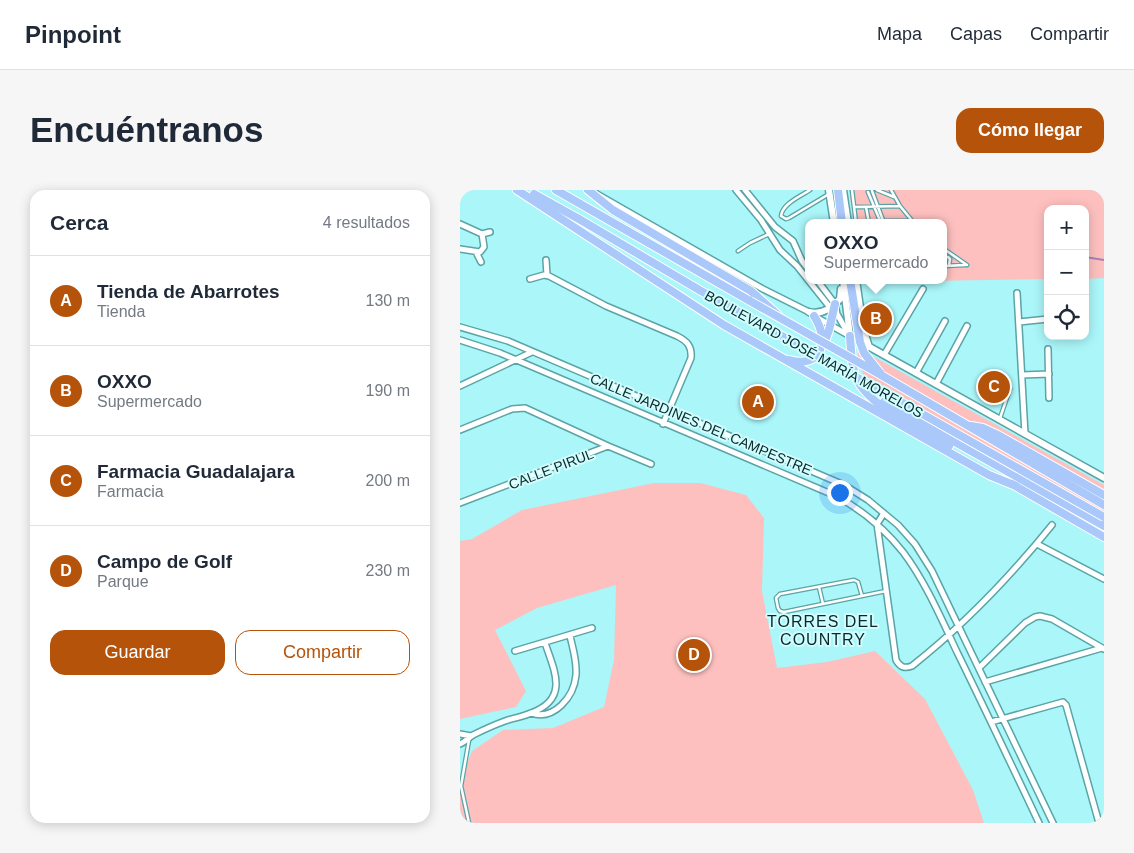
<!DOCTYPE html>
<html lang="es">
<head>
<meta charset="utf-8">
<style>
  :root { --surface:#fff; --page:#f6f6f7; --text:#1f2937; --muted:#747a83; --line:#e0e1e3; --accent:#b45309 }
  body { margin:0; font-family:Arial,sans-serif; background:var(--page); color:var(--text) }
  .controls { position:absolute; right:15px; top:15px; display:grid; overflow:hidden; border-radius:10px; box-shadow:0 2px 12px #0003 }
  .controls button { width:45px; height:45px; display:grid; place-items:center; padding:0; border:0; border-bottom:1px solid var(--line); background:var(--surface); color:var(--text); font:25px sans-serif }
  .you { position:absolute; left:379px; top:302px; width:18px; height:18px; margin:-12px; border:4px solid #fff; border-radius:50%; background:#1a73e8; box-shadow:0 0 0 8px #1a73e833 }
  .badge { display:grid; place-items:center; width:32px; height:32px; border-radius:50%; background:var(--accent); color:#fff; font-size:16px; font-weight:700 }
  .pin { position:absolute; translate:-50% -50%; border:2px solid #fff; box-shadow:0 1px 5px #0006 }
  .popup { position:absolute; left:345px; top:29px; width:142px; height:65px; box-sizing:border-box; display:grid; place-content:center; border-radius:10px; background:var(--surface); filter:drop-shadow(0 1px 4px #0005); font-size:16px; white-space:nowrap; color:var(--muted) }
  .popup b { font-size:19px; color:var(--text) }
  .popup::after { content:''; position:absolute; left:50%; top:100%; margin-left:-10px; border:10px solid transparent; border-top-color:var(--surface) }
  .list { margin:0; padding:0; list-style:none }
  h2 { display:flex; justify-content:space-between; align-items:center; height:65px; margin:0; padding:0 20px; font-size:21px }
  h2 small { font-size:16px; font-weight:400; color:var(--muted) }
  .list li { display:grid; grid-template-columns:32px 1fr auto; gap:15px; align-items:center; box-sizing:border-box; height:90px; padding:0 20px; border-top:1px solid var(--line) }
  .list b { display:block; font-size:19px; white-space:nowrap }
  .list p { margin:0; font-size:16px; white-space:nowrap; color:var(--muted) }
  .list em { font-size:16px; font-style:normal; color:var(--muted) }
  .actions { display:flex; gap:10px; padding:15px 20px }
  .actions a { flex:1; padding:11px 0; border:1px solid var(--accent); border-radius:15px; text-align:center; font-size:18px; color:var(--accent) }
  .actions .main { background:var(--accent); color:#fff }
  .icon { flex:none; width:28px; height:28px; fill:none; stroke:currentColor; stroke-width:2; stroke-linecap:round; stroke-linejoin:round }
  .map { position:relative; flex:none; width:644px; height:633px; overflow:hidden; border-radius:15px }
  header { display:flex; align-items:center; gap:30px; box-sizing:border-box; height:70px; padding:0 25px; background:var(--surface); border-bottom:1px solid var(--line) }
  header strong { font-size:24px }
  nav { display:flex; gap:28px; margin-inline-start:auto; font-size:18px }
  .intro { display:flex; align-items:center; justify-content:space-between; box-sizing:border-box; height:120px; padding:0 30px }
  h1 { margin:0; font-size:35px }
  .button { padding:12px 22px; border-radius:15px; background:var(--accent); color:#fff; font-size:18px; font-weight:700 }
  main { display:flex; gap:30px; padding:0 30px }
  aside { flex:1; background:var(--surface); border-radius:15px; box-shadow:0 2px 12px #0003 }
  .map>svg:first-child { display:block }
  .green { fill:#fdc0bf }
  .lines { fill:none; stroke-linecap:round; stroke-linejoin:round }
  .stream { stroke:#a382b9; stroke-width:2 }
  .service-casing { stroke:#5aa4a7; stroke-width:5 }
  .minor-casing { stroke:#5aa4a7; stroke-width:8 }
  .tertiary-casing { stroke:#5aa4a7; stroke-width:9 }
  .primary-casing { stroke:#fff; stroke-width:10 }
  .service { stroke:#fff; stroke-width:2.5 }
  .minor { stroke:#fff; stroke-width:5 }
  .tertiary { stroke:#fff; stroke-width:6 }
  .primary { stroke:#aac8fa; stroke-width:8 }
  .primary-bridge-casing { stroke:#fff; stroke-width:10; stroke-linecap:butt }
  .primary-bridge { stroke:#aac8fa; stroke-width:8 }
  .labels { text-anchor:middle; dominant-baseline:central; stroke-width:4; stroke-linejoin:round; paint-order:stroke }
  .street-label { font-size:14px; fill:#08282a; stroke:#d2fdff }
  .quarter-label { font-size:16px; letter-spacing:1px; fill:#08282a; stroke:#d2fdff }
</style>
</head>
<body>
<header>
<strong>Pinpoint</strong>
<nav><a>Mapa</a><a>Capas</a><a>Compartir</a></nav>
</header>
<div class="intro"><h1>Encuéntranos</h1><a class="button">Cómo llegar</a></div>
<main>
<aside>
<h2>Cerca<small>4 resultados</small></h2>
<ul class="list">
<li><span class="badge">A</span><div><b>Tienda de Abarrotes</b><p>Tienda</p></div><em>130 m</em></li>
<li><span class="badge">B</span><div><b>OXXO</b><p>Supermercado</p></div><em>190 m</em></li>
<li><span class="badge">C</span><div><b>Farmacia Guadalajara</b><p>Farmacia</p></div><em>200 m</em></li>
<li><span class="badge">D</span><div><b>Campo de Golf</b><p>Parque</p></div><em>230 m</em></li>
</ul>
<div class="actions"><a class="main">Guardar</a><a>Compartir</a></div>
</aside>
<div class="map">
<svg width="644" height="633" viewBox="0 0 644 633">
  <rect width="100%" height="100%" fill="#abf6f9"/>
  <!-- green -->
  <path class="green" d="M389,0H644V88L625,89V19H588V89L402,92V90H484V33H394Z
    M398,158L644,295V341L474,244L517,262L408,200L398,167Z
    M194,293H240L286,305L304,328L302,401L317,478L367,472L415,461L465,509L513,600L524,633H4L0,619V591L12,561L43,540L93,538L144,517L154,470L156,395L77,418L35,440L66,501L56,517L0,529V351L12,349L62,320Z"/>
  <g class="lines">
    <!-- stream -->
    <path class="stream" d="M625,67L644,70"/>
    <defs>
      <path id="service" d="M350,0C341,6 322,14 321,26L326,29L329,28L369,4
        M392,0L396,33
        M417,0L434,7
        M431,0L440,16L454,33
        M412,1L424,33
        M408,2L421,33
        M394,17L440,16
        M406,17L409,33
        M424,31H452
        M484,59L507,75
        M278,61L290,53L309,44
        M484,67H488L490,69L489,75
        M484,76L505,75
        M540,228L550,199
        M359,397L363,414
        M402,406L398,392L394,390L320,404L316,408L318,418L320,421L324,422L421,402L427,401
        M9,633L1,596L9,550"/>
      <path id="minor" d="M276,0L301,30L320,60L337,76L372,120
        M285,0L315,37L333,51L342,71L348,79
        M135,3L303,99L349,122L354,126L390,146
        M0,34L22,44L30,42
        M0,59L20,62L24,57L22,44
        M16,62L21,72
        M86,70L87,85
        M70,89L84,85L89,86L146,116L217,146C227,151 232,156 231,168L203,234
        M357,90L375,114L377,124L389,145
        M557,103L565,244
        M559,132L588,129
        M0,137L48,151L384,295L408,310L438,335L455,354L472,381L593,633
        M0,150L40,163L376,306C402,320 424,338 443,362C465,391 481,428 497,462C525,519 552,576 579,633
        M588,159L589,208
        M424,165L463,99
        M456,183L485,131
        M562,185L589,184
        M476,194L507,136
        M0,196L72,162
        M0,240L52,219L65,218L148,256L191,274
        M0,313L148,256
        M424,323L417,334L436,470C440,477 444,479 452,476C504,435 550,387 592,335
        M577,354L644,389
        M55,461L132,438
        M519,478L565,433L575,427L580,426L592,429L644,459
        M525,492L642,458
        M71,523C94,531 114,507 116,485C117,471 113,459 110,446
        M531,532L603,512L606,515L639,633
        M0,544L11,546
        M0,554C5,552 8,548 13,545C23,540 34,535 45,531C53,528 62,527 71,523C109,509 95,482 85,453"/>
      <path id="tertiary" d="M369,0L374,33
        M383,0L388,33
        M383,90L390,146L644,288
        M396,90L403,138L409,157
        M349,122C361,125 372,118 380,109L381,99"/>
      <path id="primary" d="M57,0L264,135L529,285L556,296
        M96,0L290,111
        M128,0L153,20L291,101L318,125
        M378,0L382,33
        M74,4L119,29
        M390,146C391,158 391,173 395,185C405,215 462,240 489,256
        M364,154L369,140L375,114
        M329,170C362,179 370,150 354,126
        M421,185L644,315
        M424,212L644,336
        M511,236L523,238L538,245L644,305
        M552,294L644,347"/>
    </defs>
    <!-- service casing -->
    <use href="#service" class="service-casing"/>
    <!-- minor casing -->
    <use href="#minor" class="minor-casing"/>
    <!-- tertiary casing -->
    <use href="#tertiary" class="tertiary-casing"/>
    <!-- primary casing -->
    <use href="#primary" class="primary-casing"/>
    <!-- service -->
    <use href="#service" class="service"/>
    <!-- minor -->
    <use href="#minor" class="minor"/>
    <!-- tertiary -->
    <use href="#tertiary" class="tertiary"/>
    <!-- primary -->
    <use href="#primary" class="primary"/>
    <defs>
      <path id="primary-bridge" d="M119,29L241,101L443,213L644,327
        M390,90L400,152L404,163L420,183
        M290,111L421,185"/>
    </defs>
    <!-- primary-bridge casing -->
    <use href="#primary-bridge" class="primary-bridge-casing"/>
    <!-- primary-bridge -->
    <use href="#primary-bridge" class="primary-bridge"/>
  </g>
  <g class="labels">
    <!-- street labels -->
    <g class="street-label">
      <text transform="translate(354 164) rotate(29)">BOULEVARD JOSÉ MARÍA MORELOS</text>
      <text transform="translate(241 234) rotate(23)">CALLE JARDINES DEL CAMPESTRE</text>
      <text transform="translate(91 279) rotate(-21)">CALLE PIRUL</text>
    </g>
    <!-- quarter labels -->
    <g class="quarter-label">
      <text x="363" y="431">TORRES DEL<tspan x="363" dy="18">COUNTRY</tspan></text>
    </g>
  </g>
</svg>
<div class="controls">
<button>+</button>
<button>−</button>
<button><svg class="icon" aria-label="locate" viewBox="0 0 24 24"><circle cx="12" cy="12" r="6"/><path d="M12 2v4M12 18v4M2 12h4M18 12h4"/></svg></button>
</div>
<div class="you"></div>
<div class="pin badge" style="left:298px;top:212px">A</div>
<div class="pin badge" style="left:416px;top:129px">B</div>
<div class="popup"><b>OXXO</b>Supermercado</div>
<div class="pin badge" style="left:534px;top:197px">C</div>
<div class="pin badge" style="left:234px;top:465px">D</div>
</div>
</main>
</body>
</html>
